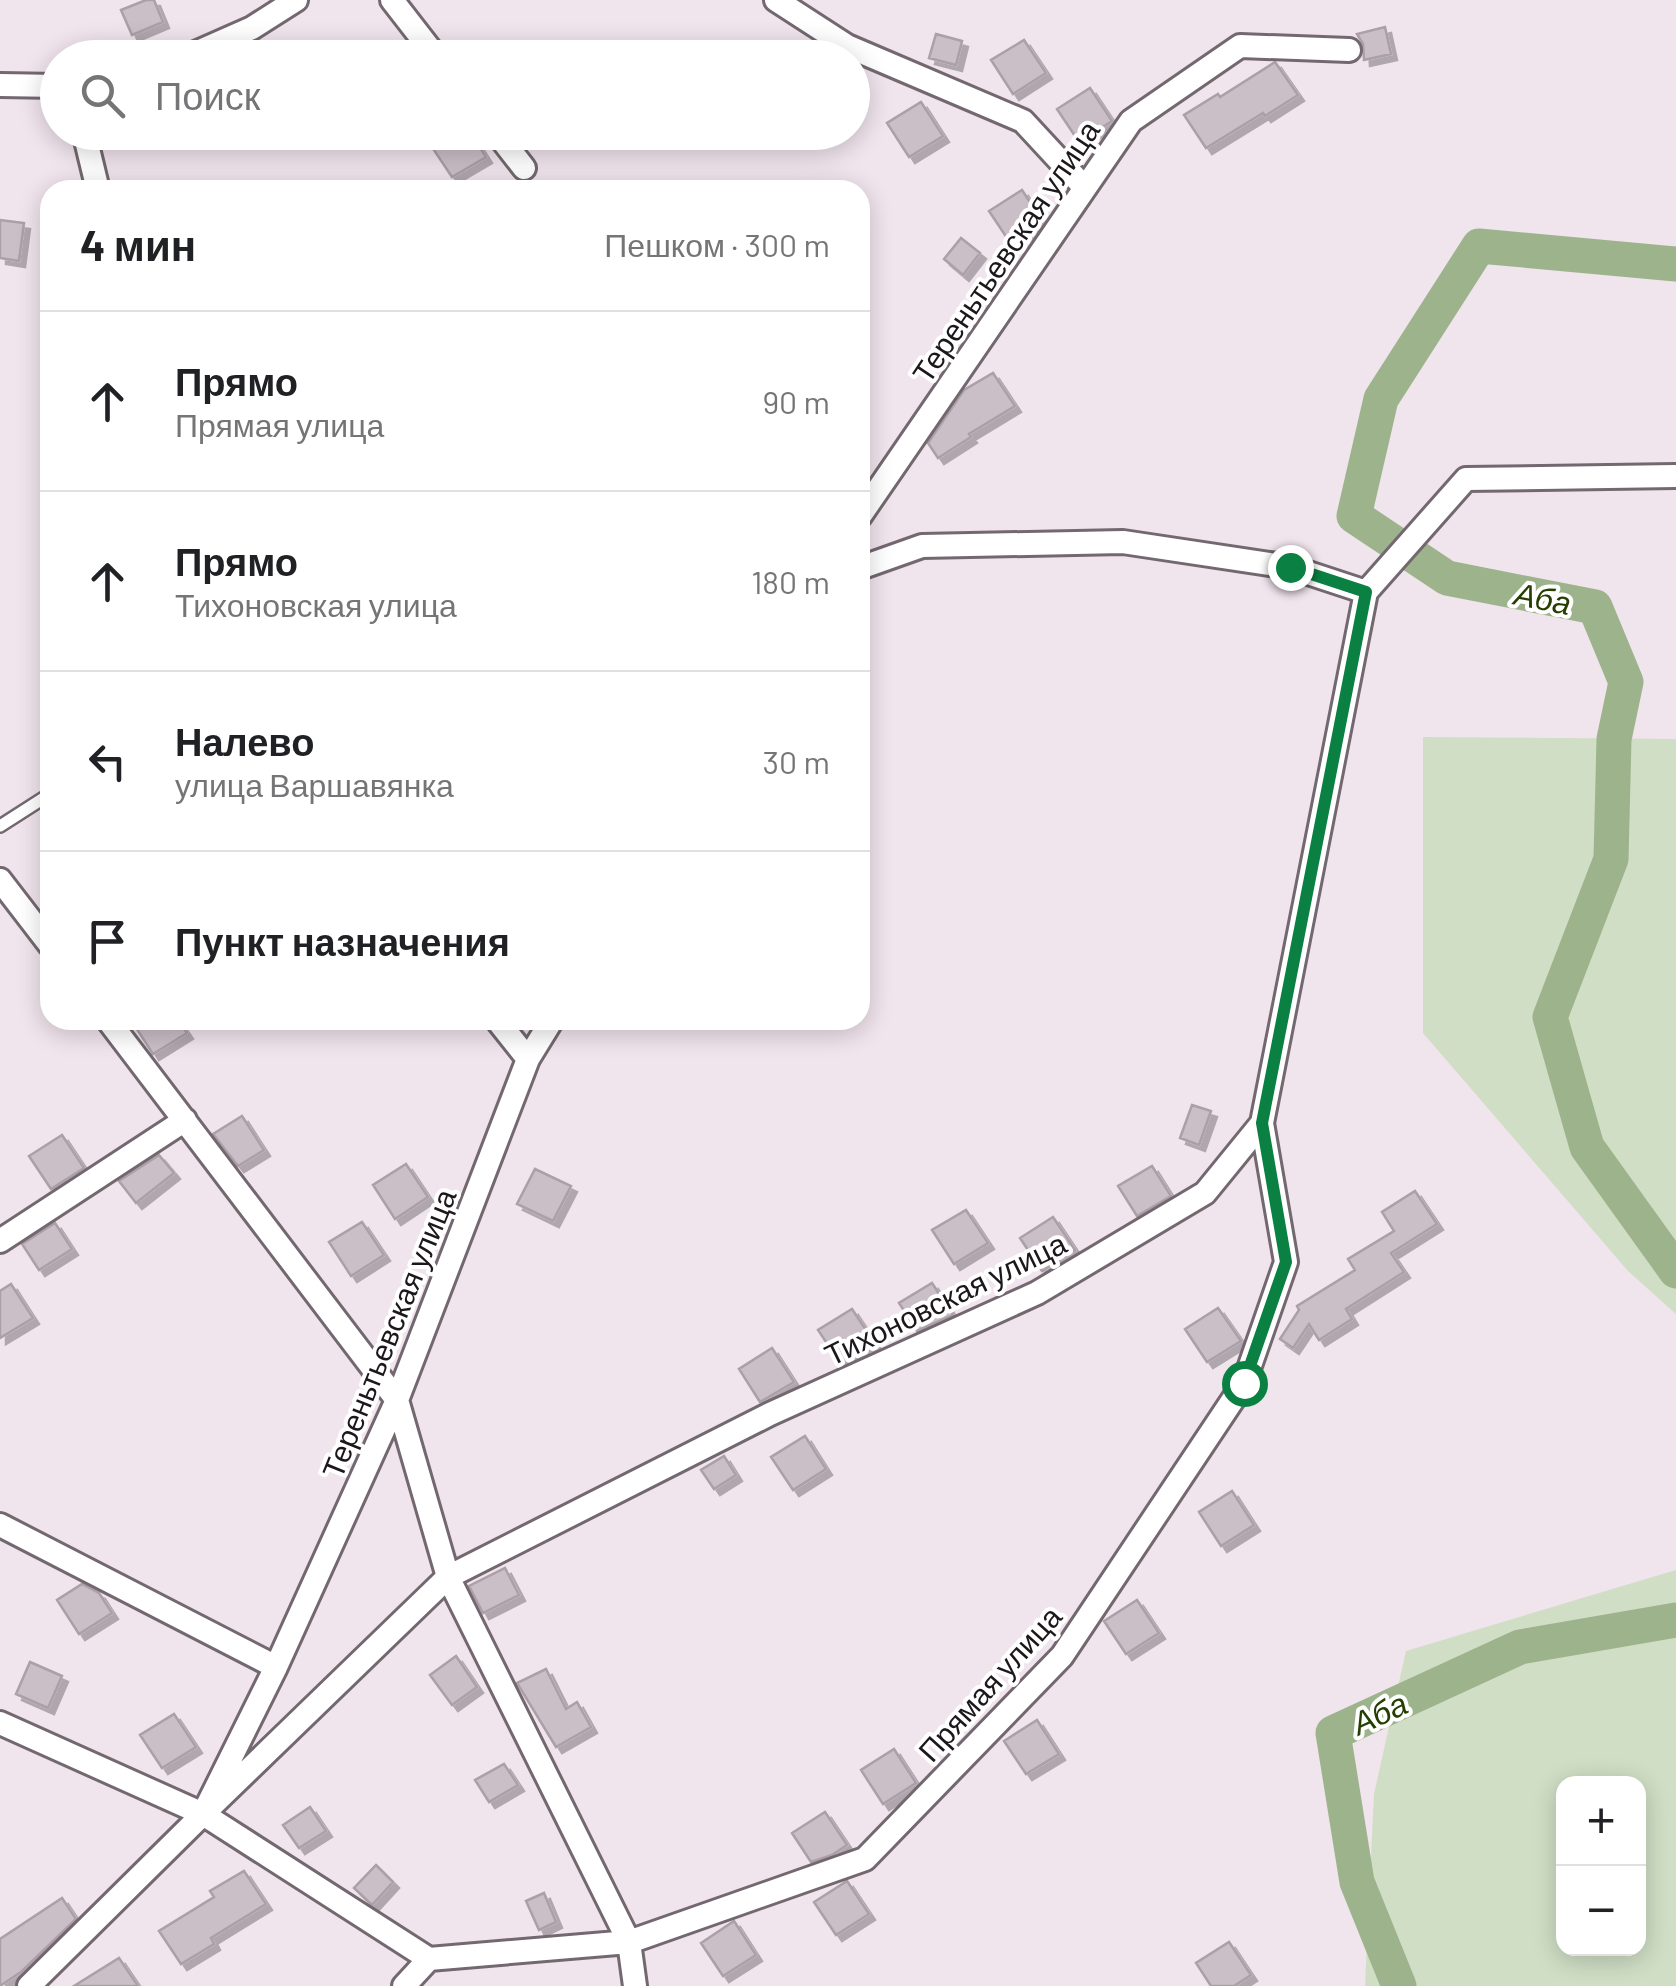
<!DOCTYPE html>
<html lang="ru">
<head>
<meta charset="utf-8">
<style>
  :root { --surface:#fff; --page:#f2f2f2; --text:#202124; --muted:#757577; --line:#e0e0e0 }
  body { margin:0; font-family:Barlow,sans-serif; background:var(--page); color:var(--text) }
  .controls { position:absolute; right:30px; bottom:30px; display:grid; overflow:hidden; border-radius:20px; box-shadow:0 5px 25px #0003 }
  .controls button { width:90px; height:90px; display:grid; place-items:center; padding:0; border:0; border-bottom:2px solid var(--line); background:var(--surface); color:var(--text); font:50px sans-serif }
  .stop { position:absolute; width:30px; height:30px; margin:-22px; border:8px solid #0b8043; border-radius:50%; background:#fff }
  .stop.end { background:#0b8043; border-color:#fff; box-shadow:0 2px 10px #0008 }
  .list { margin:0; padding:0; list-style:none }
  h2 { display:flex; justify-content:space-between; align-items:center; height:130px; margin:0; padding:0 40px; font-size:42px }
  h2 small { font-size:32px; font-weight:400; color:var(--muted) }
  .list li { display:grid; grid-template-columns:65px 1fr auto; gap:30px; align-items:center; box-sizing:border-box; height:180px; padding:0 40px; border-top:2px solid var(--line) }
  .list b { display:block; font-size:38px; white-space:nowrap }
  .list p { margin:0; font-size:32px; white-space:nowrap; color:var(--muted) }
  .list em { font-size:32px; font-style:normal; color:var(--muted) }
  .icon { flex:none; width:55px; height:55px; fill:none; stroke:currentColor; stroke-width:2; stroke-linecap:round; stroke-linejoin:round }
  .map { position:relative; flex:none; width:1676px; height:1986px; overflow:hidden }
  .search { position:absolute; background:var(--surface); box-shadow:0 5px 25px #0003; left:40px; top:40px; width:830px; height:110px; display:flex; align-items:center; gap:25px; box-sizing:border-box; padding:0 35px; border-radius:55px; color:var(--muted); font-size:38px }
  .panel { position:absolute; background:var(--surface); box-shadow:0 5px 25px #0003; left:40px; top:180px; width:830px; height:850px; border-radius:30px }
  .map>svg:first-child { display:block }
  .green { fill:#d0dec5; fill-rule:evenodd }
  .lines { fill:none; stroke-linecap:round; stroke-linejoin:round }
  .river { stroke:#9db38c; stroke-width:35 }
  .building { fill:#cabec7; stroke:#ab9fa8; stroke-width:2.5; filter:url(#shadow) }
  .service-casing { stroke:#736870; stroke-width:16 }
  .minor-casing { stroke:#736870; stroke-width:28 }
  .service { stroke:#fff; stroke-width:11 }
  .minor { stroke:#fff; stroke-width:22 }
  .route { stroke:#0b8043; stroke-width:12 }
  .labels { text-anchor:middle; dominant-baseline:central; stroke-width:8; stroke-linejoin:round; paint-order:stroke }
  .street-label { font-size:30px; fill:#1c171a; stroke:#fff }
  .water-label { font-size:32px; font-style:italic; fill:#253f02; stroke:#fff }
</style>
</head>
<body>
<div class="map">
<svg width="1676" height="1986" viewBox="0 0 1676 1986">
  <defs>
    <filter id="shadow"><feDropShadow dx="6" dy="6" stdDeviation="0" flood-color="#0004"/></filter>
  </defs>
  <rect width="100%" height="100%" fill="#f0e4ed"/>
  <!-- green -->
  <path class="green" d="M1423,737L1676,739V1314L1628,1271L1423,1033Z
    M1676,1570V1986H1365L1374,1794L1406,1651ZM1564,1784H1638V1948H1564Z"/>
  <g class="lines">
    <!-- river -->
    <path class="river" d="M1676,264L1479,246L1381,399L1354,516L1447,578L1595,607L1626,682L1614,739L1611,859L1550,1017L1587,1147L1676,1271
      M1399,1986L1357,1882L1333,1733L1520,1647L1676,1620"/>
  </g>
  <!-- building -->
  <path class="building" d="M146,0H154L163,22L132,35L121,10Z
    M1385,27L1391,54L1364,60L1363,44L1357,34Z
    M936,34L962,41L956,65L929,58Z
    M1024,40L1046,73L1013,94L991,60Z
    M1275,62L1298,95L1265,116L1263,113L1206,148L1184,115L1218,94L1220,97Z
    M1090,88L1112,121L1079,142L1057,109Z
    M921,102L943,136L909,157L887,123Z
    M449,132H470L486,157L452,177L430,144Z
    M1022,190L1043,222L1011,244L989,211Z
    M0,220L24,223L19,261L0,258Z
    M961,238L980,253L963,275L944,259Z
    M993,373L1015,406L969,434L971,437L938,458L928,443L964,390Z
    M131,1020H178L187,1033L153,1054Z
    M1192,1105L1211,1111L1199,1145L1180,1138Z
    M242,1116L264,1150L238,1166L213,1134Z
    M62,1135L84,1168L51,1189L29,1156Z
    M159,1155L174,1173L136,1203L119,1181Z
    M406,1164L428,1197L395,1219L373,1185Z
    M1152,1166L1171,1196L1137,1216L1118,1186Z
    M535,1169L571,1186L553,1221L517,1204Z
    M1415,1191L1437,1224L1391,1253L1404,1272L1346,1309L1352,1319L1319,1340L1309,1324L1293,1348L1280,1339L1299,1310L1297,1306L1355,1270L1348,1259L1394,1231L1382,1212Z
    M966,1210L988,1243L954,1264L932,1230Z
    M1053,1217L1075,1250L1042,1271L1020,1238Z
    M362,1222L384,1255L351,1276L329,1242Z
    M55,1223L72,1249L39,1270L22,1244Z
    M932,1283L953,1315L917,1331L899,1303Z
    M11,1284L33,1318L0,1338V1291Z
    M1218,1308L1241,1341L1207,1362L1185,1329Z
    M852,1309L874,1342L840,1363L818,1330Z
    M772,1348L794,1382L760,1402L739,1369Z
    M805,1436L826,1469L793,1490L771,1457Z
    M724,1456L736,1475L714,1489L701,1470Z
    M1232,1491L1254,1525L1221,1546L1199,1512Z
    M505,1568L519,1595L483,1613L469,1586Z
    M82,1584L99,1593L112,1613L79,1634L57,1600Z
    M1137,1600L1159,1633L1126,1654L1104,1621Z
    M456,1656L477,1687L452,1705L430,1675Z
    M30,1662L62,1676L48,1708L16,1694Z
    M546,1669L566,1709L577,1702L591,1727L556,1747L517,1683Z
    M174,1714L196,1747L162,1768L140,1735Z
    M1037,1720L1059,1754L1026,1774L1004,1741Z
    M894,1749L916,1783L883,1804L861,1770Z
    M504,1764L518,1785L489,1802L475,1780Z
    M310,1807L326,1831L299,1848L283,1825Z
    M825,1812L847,1845L832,1855L811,1862L792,1833Z
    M376,1865L393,1882L372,1905L354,1888Z
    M244,1871L266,1904L211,1938L214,1944L181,1964L159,1931L214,1897L210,1891Z
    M847,1881L869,1914L836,1935L814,1902Z
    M544,1893L556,1922L539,1930L526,1901Z
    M62,1898L76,1919L21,1972L0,1986V1939Z
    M734,1921L756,1955L723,1976L701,1943Z
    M1229,1942L1251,1975L1234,1986H1211L1196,1963Z
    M119,1958L138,1986H74Z"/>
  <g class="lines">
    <defs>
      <path id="service" d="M0,826L50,794"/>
      <path id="minor" d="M392,0L437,58
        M776,0L847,46L1023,121L1085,188
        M184,58L252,28L296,0
        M0,85L58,86
        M84,132L98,190
        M496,132L524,168
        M860,516L1131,121L1240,46L1349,50
        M860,568L922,546L1123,542L1290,567L1366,592L1466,479L1676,476
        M0,880L50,945
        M108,1020L397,1400L448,1577L629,1942L635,1986
        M497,1020L528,1059
        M0,1241L185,1120
        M0,1525L276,1667
        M0,1723L203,1814L429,1959L629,1942L865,1859L1062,1656L1244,1383L1286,1262L1262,1123
        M203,1814L448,1577L770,1414L1037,1293L1205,1193L1262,1123L1366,592
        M29,1986L203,1814L276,1667L397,1400L528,1059L552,1020
        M404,1986L429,1959"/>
    </defs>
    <!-- service casing -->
    <use href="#service" class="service-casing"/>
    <!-- minor casing -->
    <use href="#minor" class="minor-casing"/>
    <!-- service -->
    <use href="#service" class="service"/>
    <!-- minor -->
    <use href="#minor" class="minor"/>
  </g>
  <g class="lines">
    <!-- route -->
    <path class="route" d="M1244,1383L1286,1262L1262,1123L1366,592L1290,567"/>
  </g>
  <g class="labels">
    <!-- street labels -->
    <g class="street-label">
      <text transform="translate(1005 251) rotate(-56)">Тереньтьевская улица</text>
      <text transform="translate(945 1298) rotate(-26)">Тихоновская улица</text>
      <text transform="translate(388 1333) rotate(-68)">Тереньтьевская улица</text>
      <text transform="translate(989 1683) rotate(-48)">Прямая улица</text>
    </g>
    <!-- water labels -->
    <g class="water-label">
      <text transform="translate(1543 597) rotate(11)">Аба</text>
      <text transform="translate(1379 1712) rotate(-25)">Аба</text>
    </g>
  </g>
</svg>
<div class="controls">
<button>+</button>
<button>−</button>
</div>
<div class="stop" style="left:1244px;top:1383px"></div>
<div class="stop end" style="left:1290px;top:567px"></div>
<div class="search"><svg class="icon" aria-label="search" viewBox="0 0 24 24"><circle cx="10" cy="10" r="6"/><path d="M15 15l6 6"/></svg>Поиск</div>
<section class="panel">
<h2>4 мин<small>Пешком · 300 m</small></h2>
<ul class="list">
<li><svg class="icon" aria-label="ahead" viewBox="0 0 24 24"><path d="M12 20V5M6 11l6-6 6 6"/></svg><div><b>Прямо</b><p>Прямая улица</p></div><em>90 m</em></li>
<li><svg class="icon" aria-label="ahead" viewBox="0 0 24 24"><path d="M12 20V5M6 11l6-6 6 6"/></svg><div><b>Прямо</b><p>Тихоновская улица</p></div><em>180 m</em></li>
<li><svg class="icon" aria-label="left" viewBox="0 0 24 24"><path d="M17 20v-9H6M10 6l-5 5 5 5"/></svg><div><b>Налево</b><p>улица Варшавянка</p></div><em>30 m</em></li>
<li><svg class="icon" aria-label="arrive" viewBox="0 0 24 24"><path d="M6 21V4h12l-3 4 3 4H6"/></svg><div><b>Пункт назначения</b></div></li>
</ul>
</section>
</div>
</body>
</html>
